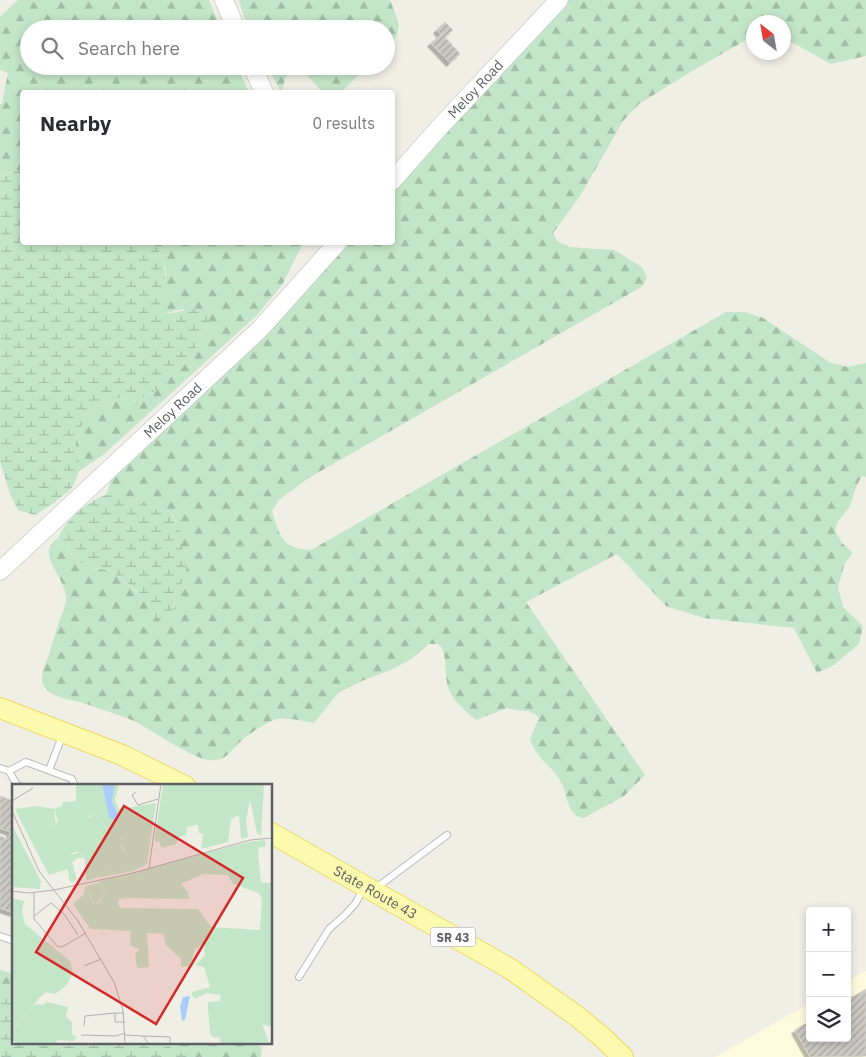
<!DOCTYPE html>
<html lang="en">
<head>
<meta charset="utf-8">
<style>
  :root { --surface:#fff; --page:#f2f2f3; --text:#2b2b33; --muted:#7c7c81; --line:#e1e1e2 }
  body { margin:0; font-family:"IBM Plex Sans",sans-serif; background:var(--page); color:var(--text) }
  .controls { position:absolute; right:15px; bottom:15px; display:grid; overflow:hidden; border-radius:5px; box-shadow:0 2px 8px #0003 }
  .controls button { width:45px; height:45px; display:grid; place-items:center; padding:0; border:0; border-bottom:1px solid var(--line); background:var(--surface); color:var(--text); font:25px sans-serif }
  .compass { position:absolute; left:746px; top:15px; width:45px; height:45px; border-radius:50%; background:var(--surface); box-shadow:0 2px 8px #0003; rotate:329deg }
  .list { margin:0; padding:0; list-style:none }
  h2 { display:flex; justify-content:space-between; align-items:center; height:65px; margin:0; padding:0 20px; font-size:21px }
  h2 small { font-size:16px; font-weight:400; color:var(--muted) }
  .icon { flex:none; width:28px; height:28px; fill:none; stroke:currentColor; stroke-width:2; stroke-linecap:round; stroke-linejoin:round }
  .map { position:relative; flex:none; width:866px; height:1057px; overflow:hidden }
  .search { position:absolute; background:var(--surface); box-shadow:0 2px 8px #0003; left:20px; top:20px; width:375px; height:55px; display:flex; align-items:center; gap:12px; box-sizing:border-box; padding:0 18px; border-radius:28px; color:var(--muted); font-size:19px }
  .panel { position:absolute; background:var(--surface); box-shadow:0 2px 8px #0003; left:20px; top:90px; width:375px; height:155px; border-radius:5px }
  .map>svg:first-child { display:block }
  .commercial { fill:#fdfade }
  .forest { fill:url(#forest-firs) }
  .wetland { fill:url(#wetland-marsh) }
  .building { fill:url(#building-hatch); stroke:#d4d1c5; filter:url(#shadow) }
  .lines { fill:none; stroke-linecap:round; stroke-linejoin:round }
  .lane-casing { stroke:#b8babf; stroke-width:8 }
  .secondary-casing { stroke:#babbc1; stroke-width:19 }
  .primary-casing { stroke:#edd862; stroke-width:22 }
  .lane { stroke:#fff; stroke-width:6 }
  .secondary { stroke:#fff; stroke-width:18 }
  .primary { stroke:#fcfaaf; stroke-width:20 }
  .labels { text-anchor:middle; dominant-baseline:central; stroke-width:4; stroke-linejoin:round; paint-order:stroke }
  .shield { fill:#fff; stroke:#8e9094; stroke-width:1 }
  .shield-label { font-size:12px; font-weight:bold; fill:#5e6066 }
  .street-label { font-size:14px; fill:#5e6066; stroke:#fff }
  .inset-road { fill:none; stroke:#b1b2af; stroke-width:1 }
  .view { fill:#d62828; fill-opacity:0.15; stroke:#d62828; stroke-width:2.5 }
  .inset-edge { fill:none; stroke:#5e6066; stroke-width:2.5 }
</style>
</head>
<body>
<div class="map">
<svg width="866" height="1057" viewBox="0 0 866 1057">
  <defs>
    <pattern id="forest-firs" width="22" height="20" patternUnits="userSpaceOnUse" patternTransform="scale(1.25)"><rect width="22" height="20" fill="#c4e6c8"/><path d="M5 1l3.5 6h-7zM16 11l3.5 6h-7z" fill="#a2bea6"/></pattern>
    <pattern id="wetland-marsh" width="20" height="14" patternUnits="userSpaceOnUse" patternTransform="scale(1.25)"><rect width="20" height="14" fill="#c4e6c8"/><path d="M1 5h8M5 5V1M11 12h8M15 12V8" fill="none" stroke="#a2bea6"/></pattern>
    <pattern id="building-hatch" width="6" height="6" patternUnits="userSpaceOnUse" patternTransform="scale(1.25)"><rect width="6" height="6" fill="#cbc9c4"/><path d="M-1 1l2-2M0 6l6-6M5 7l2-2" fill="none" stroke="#a8a7a3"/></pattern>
    <filter id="shadow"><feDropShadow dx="-3.5" dy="3.5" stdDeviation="0" flood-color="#0004"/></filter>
  </defs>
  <rect width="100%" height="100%" fill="#efefe6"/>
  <!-- commercial -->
  <path class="commercial" d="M866,971V1057H715L810,1003V1038H847V982Z"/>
  <!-- forest -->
  <path class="forest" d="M18,0H209L221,29H29V66H237L249,92H22V169L0,175V104H2L8,73L0,70V17Z
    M239,0H390C399,24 405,28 386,50V29H250L244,17Z
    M568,0H866V56L831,64L784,38V22H754L753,36L689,73L639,104L623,121L580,196L553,233L557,241L569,247L614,250L642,267L647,277L643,286L307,479L279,500L272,511C280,537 281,548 311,550L726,312H745L763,318L831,363L848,367L866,363V477L862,476C856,485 854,494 851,503C847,514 837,517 835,531L842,543L852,552L851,556L845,563L838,587L843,607L863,626L859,644L834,665L817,673L794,628L704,618L666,606L617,554L526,602L645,775L624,796L584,818C567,817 568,796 562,784C552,764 538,762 530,739L539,718L536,715L529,711H520L507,708L476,720C466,711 456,704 450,692C443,680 449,651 438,644H429L411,659L395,668L364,680L338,693L314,723C308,721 283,717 277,719C266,722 244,737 236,746C229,753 226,759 215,760C194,763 149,726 127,718C111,713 96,707 80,702C72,700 62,699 54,695C51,693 45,689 43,685C39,673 48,660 51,648C55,635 58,622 64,609C76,581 30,557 58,538C61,545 82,566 89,568C98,570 105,568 113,572L146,600L155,616L174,608L176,588L186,580C185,569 184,561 182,551C179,536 181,524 170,512C160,510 150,508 139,504C127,499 120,492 106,495L112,478L293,305L350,243L392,242L393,192L444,130Z
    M266,66H369L349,84L342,92H322L307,75L300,72H292L285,78L282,91C274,84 274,73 266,66Z
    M153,243H303L282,285L257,315L103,455L79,471V458L76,446V440L83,422L94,407L118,398L137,401L158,389L175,371L191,359L200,340L210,324L182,309L163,314C155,300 166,286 166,271C166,264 158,248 153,243Z
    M0,970L14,974V1008L0,1005Z
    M162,1043H257L262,1048L261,1057H177Z"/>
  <!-- wetland -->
  <path class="wetland" d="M22,169V242L153,243C166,257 167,273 163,291C161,301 158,304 163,314C181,313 188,306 208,311L210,324L200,340L191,359L175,371L158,389L137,401L118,398L94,407L83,422L76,440V446L79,458V471L74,484L71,489L51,505L35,515L18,510L10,494L0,462V175Z
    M113,493C123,494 129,500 139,504C149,508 160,510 170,512L180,528L183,553L187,574L186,580L176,588C174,601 175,615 164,623C154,619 152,608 145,600C137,590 122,579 112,572C105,567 97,570 89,568C82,566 61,544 58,538C68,517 90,498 113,493Z
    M0,995L14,997V1043H161L191,1057H0Z"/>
  <!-- building -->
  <path class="building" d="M445,22L453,30L445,37L460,54L450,63L431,43L441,35L437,30Z
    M0,796L14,801V913L0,908V836L8,839L11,832L0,828Z
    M866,989V1056L810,1057L795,1030L810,1021V1038H847V1000Z"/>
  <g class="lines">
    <defs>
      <path id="lane" d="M0,768L9,771L26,762L72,779L75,786
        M49,770L63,734
        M9,771L17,785L20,786
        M376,888L447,835
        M0,936L14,941
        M299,977L329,929L345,915L355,904L364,888"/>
      <g id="secondary">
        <path d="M224,0L236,29"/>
        <path d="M252,66L264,92"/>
        <path id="s1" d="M392,181L438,129L559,0"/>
        <path id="s2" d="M0,571L260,329L338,242"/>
      </g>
      <g id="primary">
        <path d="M0,708L122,755L185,786"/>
        <path id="s3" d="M271,833L509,968L578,1017L602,1037L623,1057"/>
      </g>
    </defs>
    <!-- lane casing -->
    <use href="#lane" class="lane-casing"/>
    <!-- secondary casing -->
    <use href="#secondary" class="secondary-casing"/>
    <!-- primary casing -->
    <use href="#primary" class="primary-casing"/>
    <!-- lane -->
    <use href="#lane" class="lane"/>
    <!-- secondary -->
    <use href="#secondary" class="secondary"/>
    <!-- primary -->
    <use href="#primary" class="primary"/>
  </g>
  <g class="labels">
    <!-- shield labels -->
    <rect class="shield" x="430.5" y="927.5" width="45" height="19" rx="4"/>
    <g class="shield-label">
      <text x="453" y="937">SR 43</text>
    </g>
    <!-- street labels -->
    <g class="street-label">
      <text stroke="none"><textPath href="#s1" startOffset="124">Meloy Road</textPath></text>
      <text stroke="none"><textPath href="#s2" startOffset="236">Meloy Road</textPath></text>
      <text stroke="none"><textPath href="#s3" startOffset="120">State Route 43</textPath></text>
    </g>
  </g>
  <!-- overview -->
  <g transform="translate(12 784)">
    <rect width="260" height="260" fill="#efefe6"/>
    <path d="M24,22L43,25V37L46,39L18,48L17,53L3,25Z" fill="#c4e6c8"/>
    <path d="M64,0H90L97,33L103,28L100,18L103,0H107L103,16L107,25L144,19L135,80L121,87L84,94L91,86L102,89L114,84L108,79L112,65L108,59L112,53L95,46L83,31L77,32L48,47L37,78L69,68L71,74H65L60,79L65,95L60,99L57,96L56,85L37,91L17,53V48L46,39L43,25L50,22L51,18L64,17ZM151,0H252L249,52L245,49L238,16L234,36L236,53L229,55L227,31L219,35L216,58L189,65L191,50L187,49L186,41L175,43L174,51L167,53L164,60L150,64L147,57L143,58V53ZM0,41L29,97L28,105L0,103ZM253,56L254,62L247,64L246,69L249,98L257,99L260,97V243L250,240L257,258L210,260L207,253L202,254L198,250L196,224V218L208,217L209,211L195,209L183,215L180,211V208L198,203L192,183L183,181L193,171L192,160L183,165L178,182L169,183V175L154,161L151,150L135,149L137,183L125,184L123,170L127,165L118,161L119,147L78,145L61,120L71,111L74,101L82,121L86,120L93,110L86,99L88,97L236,58ZM191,90L216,91L221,100L247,109L250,115L248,146L199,143L186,125L109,124L106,120L107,115L115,114L177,115L176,108L169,100ZM0,114L12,117L10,128L13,140L58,177L61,189L54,202L43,210L31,208L48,180L46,176L0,141ZM35,218L56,223L54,232L60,238V250L65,254L61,257L45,256L44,260H18L25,251L5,252L0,248L22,220L31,221Z" fill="#c4e6c8" fill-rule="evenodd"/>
    <path d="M83,31L95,46L112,51L108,59L113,71L108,79L114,84L102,89L91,86L82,95L74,96L73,76L69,68H62L54,76L36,77L48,47L61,38ZM86,99L93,110L83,122L75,102ZM0,134L40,169L55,190L27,214L0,247L5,252L20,246L25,251L18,260H5L0,255Z" fill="#c4e6c8"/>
    <path d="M90,0H103L100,18L107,33L104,37L97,33ZM178,212L173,236L170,237L168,223L171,213Z" fill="#aacdfc"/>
    <path class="inset-road" d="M124,8L120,11L126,21L146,15M0,17L21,4M0,27L27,87L66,137L102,198L111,226L113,260M137,84L149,0M0,107L17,109L42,106L121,89L238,56L260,54M22,109V135L45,162L50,163L74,149M22,132L39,119L52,130L66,151M72,182L89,175M112,229H103V238H113M72,242L73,232L103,229M69,251L104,252L113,249M113,251L131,252L137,260M131,252L158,253V260"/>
    <path class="view" d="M112,22L231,94L144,240L24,168Z"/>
    <rect width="260" height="260" class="inset-edge"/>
  </g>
</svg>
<div class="controls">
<button>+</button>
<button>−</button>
<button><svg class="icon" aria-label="layers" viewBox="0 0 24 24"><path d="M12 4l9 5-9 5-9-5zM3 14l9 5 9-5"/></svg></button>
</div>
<svg class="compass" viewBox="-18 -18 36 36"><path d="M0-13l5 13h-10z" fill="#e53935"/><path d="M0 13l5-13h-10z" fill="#7c7c81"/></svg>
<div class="search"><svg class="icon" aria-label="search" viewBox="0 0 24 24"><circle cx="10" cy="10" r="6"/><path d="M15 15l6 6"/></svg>Search here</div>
<section class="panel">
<h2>Nearby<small>0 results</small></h2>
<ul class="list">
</ul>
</section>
</div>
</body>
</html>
